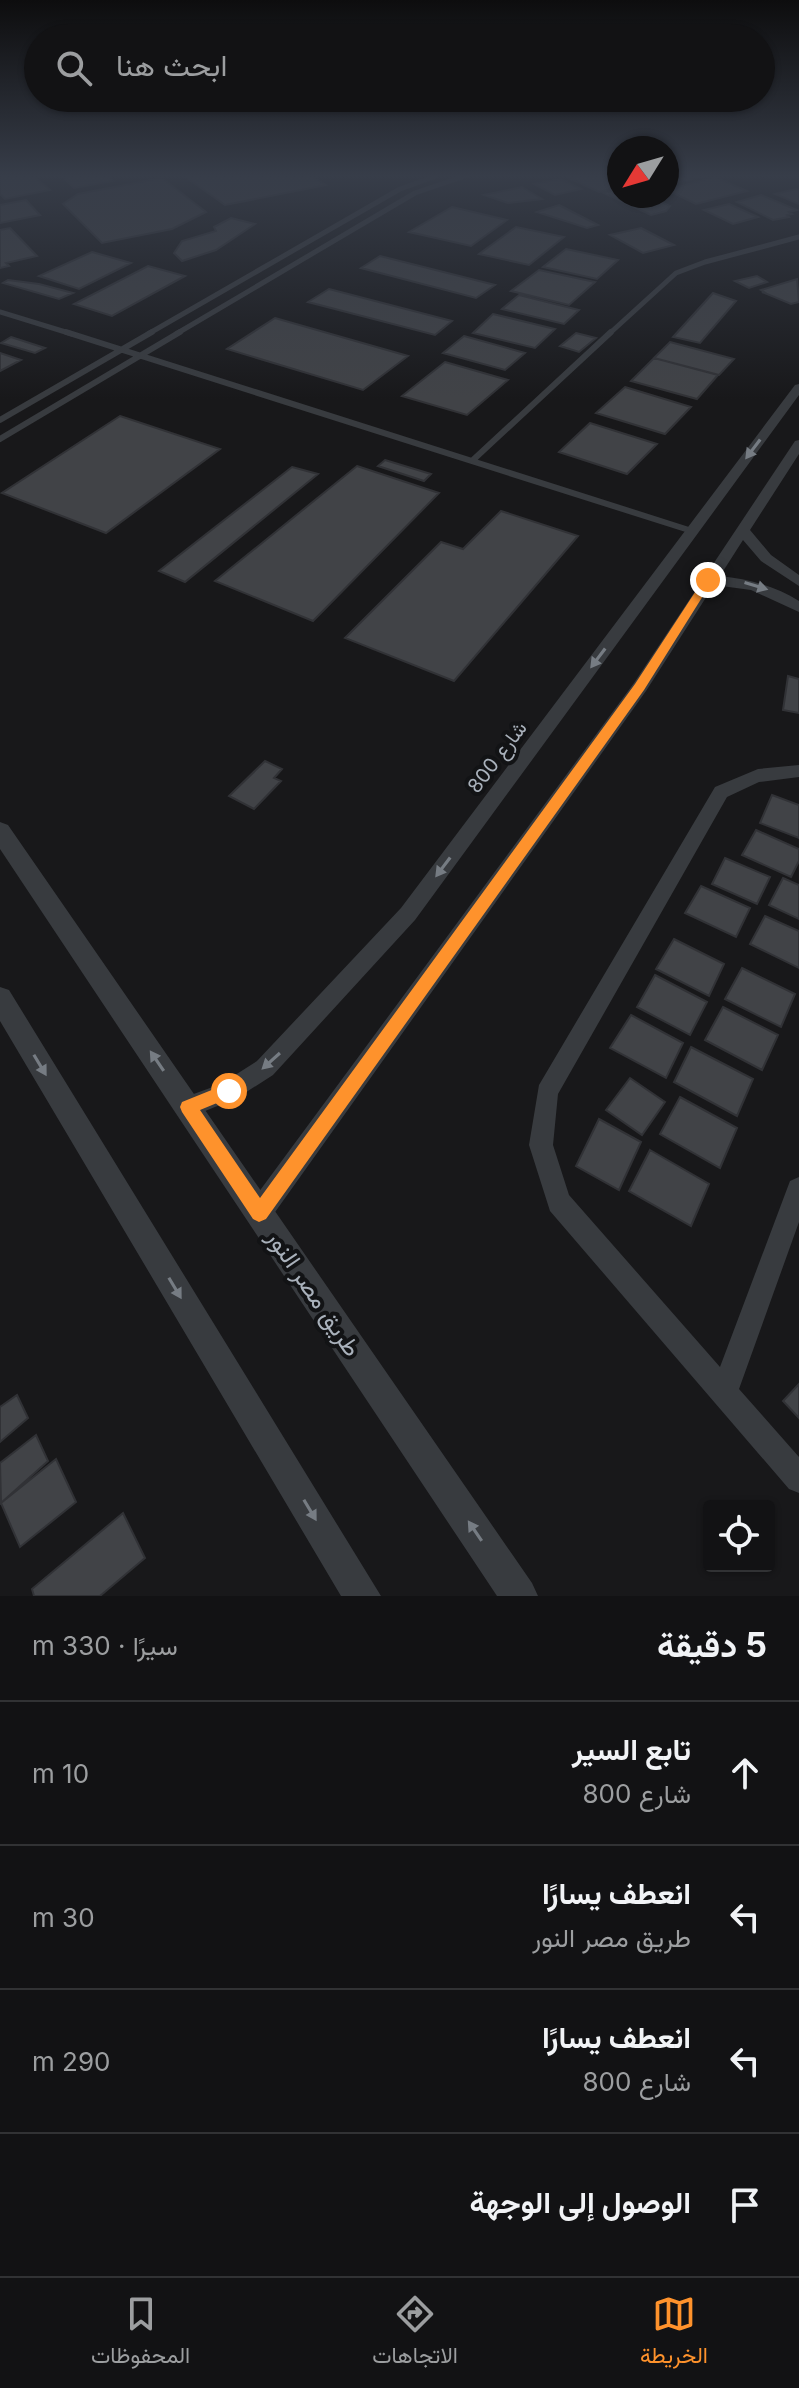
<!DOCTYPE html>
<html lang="ar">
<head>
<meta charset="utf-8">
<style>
  :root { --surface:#121214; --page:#1f2022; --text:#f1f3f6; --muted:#9c9ea0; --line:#313234; --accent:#fe922c }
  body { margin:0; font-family:Inter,Vazirmatn,sans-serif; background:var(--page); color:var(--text); direction:rtl }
  .controls { position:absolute; right:24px; bottom:24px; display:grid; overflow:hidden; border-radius:8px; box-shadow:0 2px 6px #0004 }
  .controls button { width:72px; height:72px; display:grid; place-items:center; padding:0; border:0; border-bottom:2px solid var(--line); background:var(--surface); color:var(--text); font:40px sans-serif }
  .compass { position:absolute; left:607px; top:136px; width:72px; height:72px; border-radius:50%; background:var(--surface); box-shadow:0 2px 6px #0004; rotate:233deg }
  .stop { position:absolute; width:24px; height:24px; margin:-18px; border:6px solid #fe922c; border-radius:50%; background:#fff }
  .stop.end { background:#fe922c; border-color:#fff; box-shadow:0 2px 8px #0008 }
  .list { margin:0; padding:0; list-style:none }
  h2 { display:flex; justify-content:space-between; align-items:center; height:104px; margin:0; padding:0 32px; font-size:34px }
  h2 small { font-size:26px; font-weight:400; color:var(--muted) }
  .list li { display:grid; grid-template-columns:52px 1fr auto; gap:24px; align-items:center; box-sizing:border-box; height:144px; padding:0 32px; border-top:2px solid var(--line) }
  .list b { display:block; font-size:30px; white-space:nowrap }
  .list p { margin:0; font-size:26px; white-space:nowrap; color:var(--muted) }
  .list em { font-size:26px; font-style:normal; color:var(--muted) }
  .icon { flex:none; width:44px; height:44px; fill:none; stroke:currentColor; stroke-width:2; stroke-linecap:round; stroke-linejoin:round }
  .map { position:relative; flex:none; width:799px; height:1596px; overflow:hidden; direction:ltr }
  .search { position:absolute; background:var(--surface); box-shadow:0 2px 6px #0004; left:24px; right:24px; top:24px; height:88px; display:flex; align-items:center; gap:20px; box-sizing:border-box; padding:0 28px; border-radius:44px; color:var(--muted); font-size:30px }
  .sheet { height:680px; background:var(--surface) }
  nav { display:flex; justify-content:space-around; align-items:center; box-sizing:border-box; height:112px; border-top:2px solid var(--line); background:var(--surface); font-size:22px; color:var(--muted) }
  nav a { display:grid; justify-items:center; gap:4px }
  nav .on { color:var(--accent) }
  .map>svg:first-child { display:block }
  .building { fill:#414347; stroke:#313236; stroke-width:2 }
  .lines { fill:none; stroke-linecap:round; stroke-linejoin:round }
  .service-far1 { stroke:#383b3f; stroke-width:5 }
  .service { stroke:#383b3f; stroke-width:6 }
  .minor { fill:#383b3f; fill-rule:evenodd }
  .tertiary { fill:#383b3f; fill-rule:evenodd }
  .oneway { fill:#767c83 }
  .route { fill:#fe922c }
  .labels { text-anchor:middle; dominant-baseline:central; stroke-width:8; stroke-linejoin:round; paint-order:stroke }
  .street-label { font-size:20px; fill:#a9b1bb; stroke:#121315 }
  .near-street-label { font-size:24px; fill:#a9b1bb; stroke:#121315 }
</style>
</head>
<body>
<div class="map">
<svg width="799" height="1596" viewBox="0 0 799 1596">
  <rect width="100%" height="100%" fill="#18181a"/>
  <!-- building -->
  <path class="building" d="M0,176H34L50,190L5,199L0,194Z
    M61,176H107L113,181L74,188Z
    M184,176H311L326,185L225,205Z
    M600,176L619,187L599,192L567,177Z
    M667,176H705L667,184Z
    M715,177L747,191L696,204L667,190Z
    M162,178L206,212L172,229L102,243L63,204L78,194Z
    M560,179L581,189L555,195L534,184Z
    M522,187L542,199L508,203L484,195Z
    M619,189V196H649L670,206L666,211L651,215L604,193Z
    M796,189L799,190V204L775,194Z
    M761,195L797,210L789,212L792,214L787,215L789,217L773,220L737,202Z
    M26,200L40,215L0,223V205Z
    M729,204L758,217L733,224L704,210Z
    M559,205L598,225L587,228L537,212Z
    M452,207L507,220L471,246L409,232Z
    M231,218L255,224L216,250L182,261L174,253L182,241L216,231L214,227Z
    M516,227L564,237L529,265L479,254Z
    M10,228L37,256L6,263L9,266L0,268V230Z
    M641,228L674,245L643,253L610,235Z
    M566,249L618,260L597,279L543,267Z
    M92,252L131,263L79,289L39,276Z
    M380,256L495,285L476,298L361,268Z
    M148,266L185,276L112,316L74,304Z
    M539,270L595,282L569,305L511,291Z
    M757,276L767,282L749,288L735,281Z
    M797,279L799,302L791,304L762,292H764L761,290Z
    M8,280L39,284L73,293L59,299L3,283Z
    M329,289L452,321L435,335L308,302Z
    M713,293L736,301L700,343L673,337Z
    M519,295L579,310L564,324L502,309Z
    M493,314L555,329L535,348L473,333Z
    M275,318L408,356L363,390L227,349Z
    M576,333L596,338L579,352L560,346Z
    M464,336L525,353L505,370L443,353Z
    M11,337L45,348L35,353L1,343Z
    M670,342L734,359L719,375L654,358Z
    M0,353L21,360L0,371Z
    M654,358L718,375L697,399L631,381Z
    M445,362L508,380L467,415L402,396Z
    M625,387L691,407L665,434L596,413Z
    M120,416L220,449L106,533L2,493Z
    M590,423L657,444L627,474L559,452Z
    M385,460L431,474L424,481L378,466Z
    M357,466L439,493L313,621L215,581Z
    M292,467L318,474L185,582L159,571Z
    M501,511L578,536L454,681L345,638L441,542L463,549Z
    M788,676L799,679V713L783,710Z
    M265,761L282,769L274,778L281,781L254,809L229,796Z
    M772,795L799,805V838L760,823Z
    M756,830L799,849V861L791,877L742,855Z
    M725,858L770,877L757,904L712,884Z
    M783,878L799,885V919L769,905Z
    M701,886L750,908L736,937L685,913Z
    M765,916L799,931V968L750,944Z
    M674,939L724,964L709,996L656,969Z
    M742,968L795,994L781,1027L725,999Z
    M655,975L707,1002L690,1035L637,1007Z
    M723,1007L778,1035L762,1070L705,1040Z
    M631,1015L683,1043L666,1078L610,1048Z
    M691,1047L753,1079L737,1116L674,1082Z
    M630,1078L665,1102L642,1135L606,1110Z
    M680,1097L737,1128L720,1168L660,1134Z
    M599,1119L641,1142L619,1190L576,1166Z
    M650,1150L709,1184L691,1226L629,1191Z
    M799,1384V1418L783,1401Z
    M17,1395L28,1418L0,1442V1407Z
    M36,1435L48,1461L1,1503L0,1463Z
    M56,1459L76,1502L20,1547L1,1503Z
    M123,1513L145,1558L100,1596H34L32,1589Z"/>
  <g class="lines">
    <!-- service-far1 -->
    <path class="service-far1" d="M0,312L72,334
      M148,334L400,189L436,176
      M176,334L415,193L465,176
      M609,334L676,273L705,262L799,237"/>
    <!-- service -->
    <path class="service" d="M66,332L692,531
      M0,420L152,332
      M0,439L180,332
      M473,460L611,332"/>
    <!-- minor -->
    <path class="minor" d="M799,384V395L415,920L273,1075L237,1098L188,1118L180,1115L177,1107L180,1099L221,1084L257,1061L401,908L795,385Z
      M799,440V454L750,530L771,555L799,575V586L761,561L743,540L720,576C748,579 775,586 799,601V612L751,590L714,585L646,691L268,1222L259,1225L250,1222L247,1213L250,1204L634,683L795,441Z
      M799,765V777L759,782L727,797L558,1094L553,1145L569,1195L720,1367L790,1181L799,1177V1222L739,1389L799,1457V1493L789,1489L550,1211L529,1145L539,1085L715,787L758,769Z"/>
    <!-- tertiary -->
    <path class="tertiary" d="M0,822L8,825L532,1583L538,1596H497L0,849Z
      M0,987L9,990L381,1596H341L0,1021Z"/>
  </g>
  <!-- one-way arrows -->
  <defs><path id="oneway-solid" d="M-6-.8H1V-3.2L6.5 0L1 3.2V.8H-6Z" transform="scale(2)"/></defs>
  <g class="oneway">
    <use href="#oneway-solid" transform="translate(753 449) rotate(127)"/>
    <use href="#oneway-solid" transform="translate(756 586) rotate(17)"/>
    <use href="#oneway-solid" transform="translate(598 658) rotate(127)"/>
    <use href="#oneway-solid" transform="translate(443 867) rotate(127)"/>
    <use href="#oneway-solid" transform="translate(157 1061) rotate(-124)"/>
    <use href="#oneway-solid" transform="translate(271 1061) rotate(138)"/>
    <use href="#oneway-solid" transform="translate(40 1065) rotate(59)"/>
    <use href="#oneway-solid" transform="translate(175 1288) rotate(59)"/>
    <use href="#oneway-solid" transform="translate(310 1510) rotate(59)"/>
    <use href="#oneway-solid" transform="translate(475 1531) rotate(-124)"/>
  </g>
  <!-- sky -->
  <linearGradient id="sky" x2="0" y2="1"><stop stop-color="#0d0d0e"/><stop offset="0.44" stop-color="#373d49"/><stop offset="1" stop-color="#373d49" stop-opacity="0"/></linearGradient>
  <rect width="799" height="399" fill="url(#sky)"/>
  <!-- route -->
  <path class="route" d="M708,577L713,580L644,690L266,1219L259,1222L253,1219L182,1112L180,1107L182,1102L229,1083L234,1086V1096L200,1110L260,1198L635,684L703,580Z"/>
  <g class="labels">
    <!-- street labels -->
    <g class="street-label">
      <text transform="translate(497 757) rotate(-53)">شارع 800</text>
    </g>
    <!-- near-street labels -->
    <g class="near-street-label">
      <text transform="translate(314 1293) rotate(56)">طريق مصر النور</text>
    </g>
  </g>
</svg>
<div class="controls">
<button><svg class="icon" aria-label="locate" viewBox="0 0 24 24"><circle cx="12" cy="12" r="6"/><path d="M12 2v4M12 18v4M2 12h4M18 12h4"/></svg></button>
</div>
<svg class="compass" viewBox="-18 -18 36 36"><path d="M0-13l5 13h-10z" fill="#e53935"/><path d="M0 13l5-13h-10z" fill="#9c9ea0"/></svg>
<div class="stop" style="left:229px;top:1091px"></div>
<div class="stop end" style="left:708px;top:580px"></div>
<div class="search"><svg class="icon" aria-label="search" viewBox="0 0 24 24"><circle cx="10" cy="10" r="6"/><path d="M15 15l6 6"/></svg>ابحث هنا</div>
</div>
<section class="sheet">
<h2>5 دقيقة<small>سيرًا · 330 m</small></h2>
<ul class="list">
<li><svg class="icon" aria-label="ahead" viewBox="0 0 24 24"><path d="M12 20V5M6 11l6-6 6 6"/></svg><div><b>تابع السير</b><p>شارع 800</p></div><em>10 m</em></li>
<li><svg class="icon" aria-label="left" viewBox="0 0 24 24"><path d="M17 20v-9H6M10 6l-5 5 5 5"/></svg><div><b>انعطف يسارًا</b><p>طريق مصر النور</p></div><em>30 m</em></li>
<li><svg class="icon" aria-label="left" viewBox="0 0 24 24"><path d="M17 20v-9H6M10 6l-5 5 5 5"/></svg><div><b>انعطف يسارًا</b><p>شارع 800</p></div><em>290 m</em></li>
<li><svg class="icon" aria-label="arrive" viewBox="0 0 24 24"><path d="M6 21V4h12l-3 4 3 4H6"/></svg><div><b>الوصول إلى الوجهة</b></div></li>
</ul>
</section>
<nav>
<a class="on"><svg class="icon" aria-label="map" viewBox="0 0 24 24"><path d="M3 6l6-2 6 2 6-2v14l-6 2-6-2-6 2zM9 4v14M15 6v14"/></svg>الخريطة</a>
<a><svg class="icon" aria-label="directions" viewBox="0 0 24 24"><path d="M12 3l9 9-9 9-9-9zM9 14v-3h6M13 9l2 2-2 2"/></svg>الاتجاهات</a>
<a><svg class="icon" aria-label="saved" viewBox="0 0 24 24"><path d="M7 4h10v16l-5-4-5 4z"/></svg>المحفوظات</a>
</nav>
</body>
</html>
